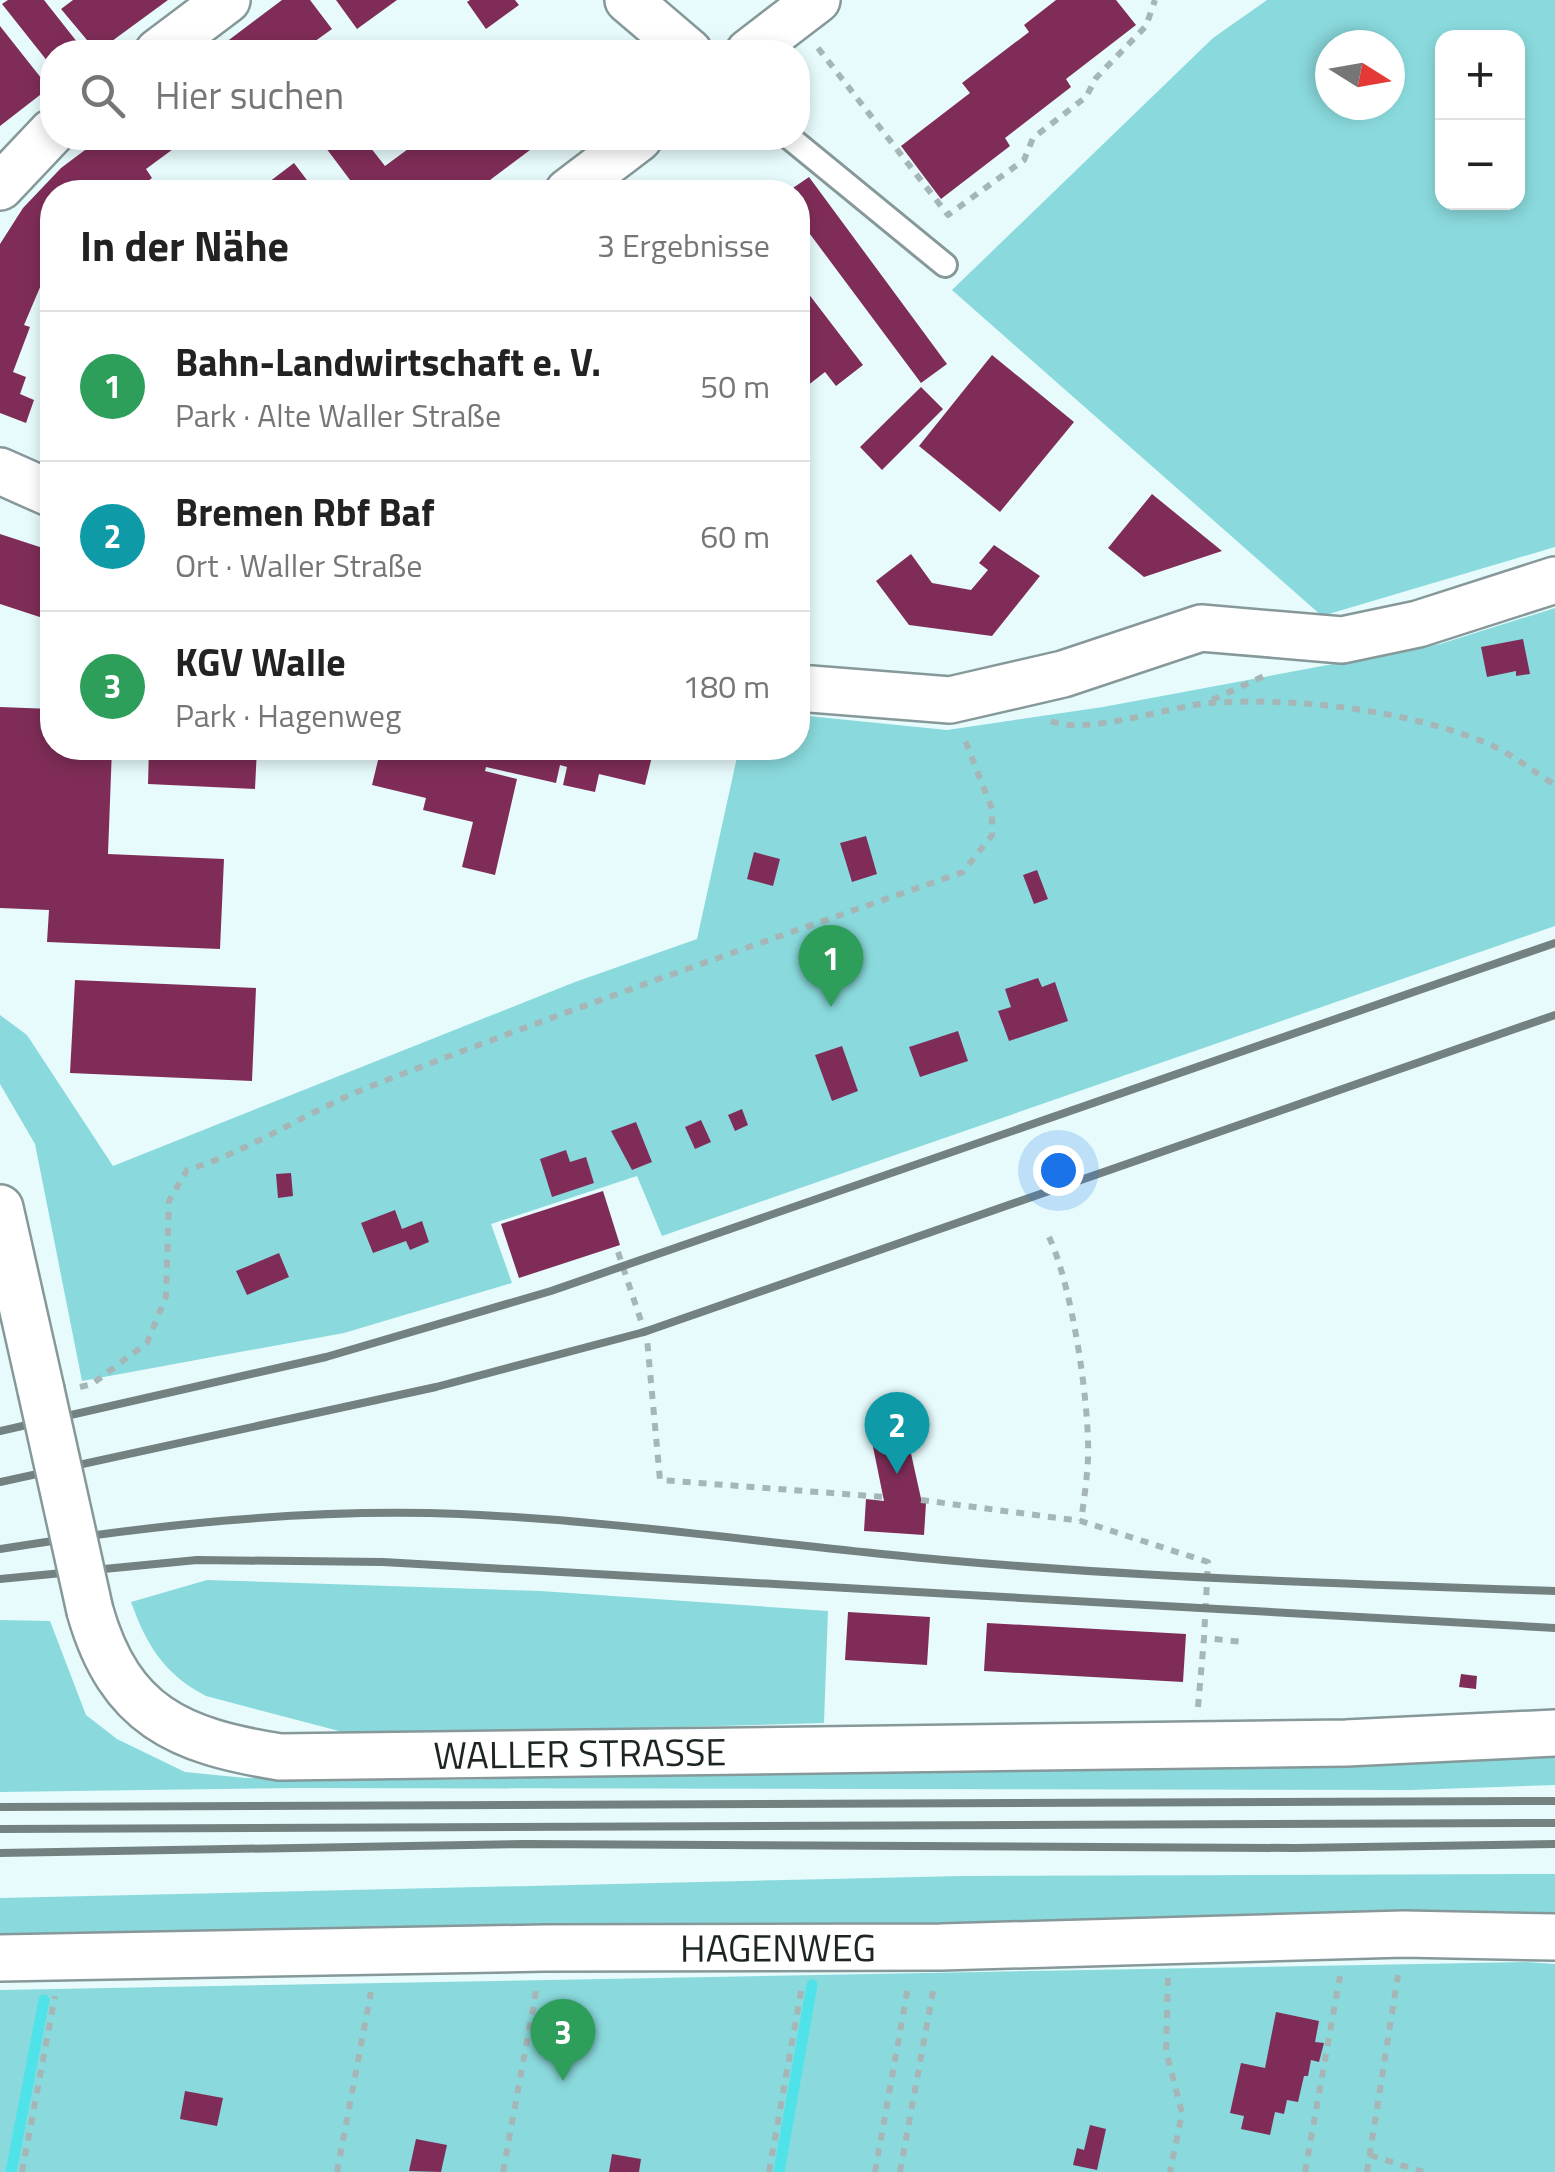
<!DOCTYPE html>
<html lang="de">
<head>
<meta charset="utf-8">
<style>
  :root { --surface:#fff; --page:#f6f6f6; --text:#222; --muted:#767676; --line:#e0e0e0; --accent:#b45309 }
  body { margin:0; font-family:"Titillium Web",sans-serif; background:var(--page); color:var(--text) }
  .controls { position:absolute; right:30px; top:30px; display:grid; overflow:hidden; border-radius:20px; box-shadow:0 5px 15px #0003 }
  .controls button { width:90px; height:90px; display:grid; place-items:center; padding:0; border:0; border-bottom:2px solid var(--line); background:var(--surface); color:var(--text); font:50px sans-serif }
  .compass { position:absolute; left:1315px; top:30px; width:90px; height:90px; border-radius:50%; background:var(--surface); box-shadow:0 5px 15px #0003; rotate:101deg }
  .you { position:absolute; left:1058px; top:1170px; width:35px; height:35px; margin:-25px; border:8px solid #fff; border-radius:50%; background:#1a73e8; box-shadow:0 0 0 15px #1a73e833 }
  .badge { display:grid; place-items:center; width:65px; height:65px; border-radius:50%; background:var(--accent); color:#fff; font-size:32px; font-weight:700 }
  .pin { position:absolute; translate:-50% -82px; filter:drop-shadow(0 2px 5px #0008) }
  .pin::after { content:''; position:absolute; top:52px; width:35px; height:30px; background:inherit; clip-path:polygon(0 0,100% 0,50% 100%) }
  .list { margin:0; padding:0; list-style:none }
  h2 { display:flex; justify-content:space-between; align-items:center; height:130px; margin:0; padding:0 40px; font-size:42px }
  h2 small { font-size:32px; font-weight:400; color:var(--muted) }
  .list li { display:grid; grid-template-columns:65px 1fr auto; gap:30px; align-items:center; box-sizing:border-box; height:150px; padding:0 40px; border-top:2px solid var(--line) }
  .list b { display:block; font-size:38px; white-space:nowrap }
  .list p { margin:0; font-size:32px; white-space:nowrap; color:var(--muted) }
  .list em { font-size:32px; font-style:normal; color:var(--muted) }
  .icon { flex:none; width:55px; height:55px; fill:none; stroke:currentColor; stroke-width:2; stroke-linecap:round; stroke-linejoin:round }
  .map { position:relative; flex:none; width:1555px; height:2172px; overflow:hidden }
  .search { position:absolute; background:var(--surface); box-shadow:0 5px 15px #0003; left:40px; top:40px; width:770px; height:110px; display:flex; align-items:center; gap:25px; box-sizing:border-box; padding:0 35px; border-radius:40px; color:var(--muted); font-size:38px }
  .panel { position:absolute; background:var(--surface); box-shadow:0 5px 15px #0003; left:40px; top:180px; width:770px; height:580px; border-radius:40px }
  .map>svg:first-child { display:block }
  .green { fill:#8adadd; fill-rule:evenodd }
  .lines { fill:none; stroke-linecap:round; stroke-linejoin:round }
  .stream { stroke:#4fe2e8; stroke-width:11 }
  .building { fill:#7f2d58 }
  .lane-casing { stroke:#869899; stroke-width:28 }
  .street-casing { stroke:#869899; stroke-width:50 }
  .path { stroke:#a6b6b7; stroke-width:6; stroke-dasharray:8 8; stroke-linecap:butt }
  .lane { stroke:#fff; stroke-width:22 }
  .street { stroke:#fff; stroke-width:45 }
  .rail { stroke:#748181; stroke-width:8 }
  .street-bridge-casing { stroke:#869899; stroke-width:50; stroke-linecap:butt }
  .street-bridge { stroke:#fff; stroke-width:45 }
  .labels { text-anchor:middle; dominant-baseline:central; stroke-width:10; stroke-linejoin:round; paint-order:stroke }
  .street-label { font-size:38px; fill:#1d2424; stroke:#fff }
</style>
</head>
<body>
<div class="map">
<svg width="1555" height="2172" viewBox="0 0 1555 2172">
  <rect width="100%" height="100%" fill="#e7fbfc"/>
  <!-- green -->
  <path class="green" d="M1267,0H1555V547L1322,616L952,290L1213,38ZM1442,38H1518V202H1442ZM1330,45H1390V105H1330Z
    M1555,608V926L662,1236L637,1176L491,1224L512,1283L344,1333L82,1381L35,1144L0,1084V1015L27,1035L113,1166L575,982L697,939L739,748H798V715L947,730L1103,707L1440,644Z
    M207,1580L541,1591L828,1611L824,1723L358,1736L206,1696C164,1674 147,1646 131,1602Z
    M0,1620L50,1621L86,1715L117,1739L185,1772L246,1778L451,1780L1555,1752V1785L1410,1790L300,1788L0,1792Z
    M1555,1874V1917L0,1942V1898L962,1876Z
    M1526,1962L1555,1964V2172H0V1990Z"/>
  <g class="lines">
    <!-- stream -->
    <path class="stream" d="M11,2172L44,2000
      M779,2172L812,1985"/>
  </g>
  <!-- building -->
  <path class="building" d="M8,0H44L85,52H52V67L2,4Z
    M73,0H168L97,52L61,9Z
    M282,0H310L332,29L300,52H213Z
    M336,0H397L357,29Z
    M470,0H515L519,5L486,29L467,2Z
    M1056,0H1116L1136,25L1066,79L1071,87L1005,138L1010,146L941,199L901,146L970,93L962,83L1029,32L1024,25Z
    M0,26L49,88L0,126Z
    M101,138H188L146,169L152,178L137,189L132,182L118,192H52V259L24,325L30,327L13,372L26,377L20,394L34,400L26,423L0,413V244L23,208L61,168Z
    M333,138H363L385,166L423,138H546L474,192H359L323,144Z
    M294,163L316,192H276L269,182Z
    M809,177L947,364L921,383L798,218V192H787Z
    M798,280L863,365L836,386L825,372L798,393Z
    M992,355L1074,422L1000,512L919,446Z
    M921,387L943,409L882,470L860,447Z
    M1152,494L1222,551L1144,577L1108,548Z
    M0,534L52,551V621L0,604Z
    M994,545L1040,576L992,636L909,625L876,581L911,554L932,583L971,590L988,570L979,563Z
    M1523,639L1530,674L1516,676V671L1487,677L1481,647Z
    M0,707L52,709V748H112L108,854L224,859L220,949L47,942L49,910L0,908Z
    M149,748H257L255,789L148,784Z
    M381,748H654L645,785L599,774L595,792L563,785L567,767L560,765L556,783L486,767L485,771L517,779L495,875L462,867L473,822L423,810L426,798L372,785Z
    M866,836L877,874L852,882L840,843Z
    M754,852L780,859L773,886L747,879Z
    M1037,870L1048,899L1034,904L1023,875Z
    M1038,978L1042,987L1055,982L1068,1021L1009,1041L998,1011L1011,1007L1005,989Z
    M75,980L256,988L252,1081L70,1073Z
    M958,1031L968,1061L920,1077L909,1047Z
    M842,1046L858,1091L832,1101L815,1055Z
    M742,1109L748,1125L735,1131L728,1115Z
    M701,1120L711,1142L695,1149L685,1127Z
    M636,1122L652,1162L632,1170L611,1131Z
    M566,1150L570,1162L586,1157L594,1183L552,1197L540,1159Z
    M291,1173L293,1196L278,1198L276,1174Z
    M603,1191L620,1245L519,1278L501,1224Z
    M395,1210L402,1229L422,1221L429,1242L410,1250L406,1241L373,1253L361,1223Z
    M279,1253L289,1277L247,1295L236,1271Z
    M868,1422H904L922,1503H926L924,1535L864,1531L866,1499L884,1501Z
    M848,1612L930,1617L927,1665L845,1660Z
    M987,1623L1186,1634L1183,1682L984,1671Z
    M1461,1674L1477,1676L1476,1689L1459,1687Z
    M1276,2012L1319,2021L1315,2042L1324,2043L1319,2062L1311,2060L1308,2076H1304L1298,2102L1287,2100L1284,2114L1275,2112L1270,2135L1241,2129L1244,2116L1230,2113L1241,2063L1265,2068Z
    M185,2091L223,2098L217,2126L180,2119Z
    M1090,2125L1106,2129L1097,2170L1073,2165L1077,2148L1084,2150Z
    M416,2139L447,2145L441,2172L409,2171Z
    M612,2154L641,2159L639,2172H609Z"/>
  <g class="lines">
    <defs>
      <path id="lane" d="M790,138L945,265"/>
      <g id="street">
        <path d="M628,0L689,52"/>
        <path d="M158,52L227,0"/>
        <path d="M749,52L817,0"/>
        <path d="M0,187L52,132"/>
        <path d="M568,192L639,138"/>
        <path d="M0,471L52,494"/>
        <path d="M798,688L950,700L1063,674L1201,628L1342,640L1418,624L1555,580"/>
        <path d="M0,1208L41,1390"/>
        <path id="s1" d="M90,1611C120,1716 179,1741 280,1757L1346,1743L1555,1733"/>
        <path id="s2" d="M0,1958L544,1948L941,1947L1404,1934L1555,1937"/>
      </g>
    </defs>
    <!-- lane casing -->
    <use href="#lane" class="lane-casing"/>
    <!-- street casing -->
    <use href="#street" class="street-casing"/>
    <!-- path -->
    <path class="path" d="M818,48L948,215L1024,160L1033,138L1086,97L1096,78L1146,26L1155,0
      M1212,700L1264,676
      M1051,721C1086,736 1170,706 1210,703C1297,697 1408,710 1489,744C1512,754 1534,772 1555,785
      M1049,1237C1072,1285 1090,1405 1088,1459C1087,1479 1084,1500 1081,1521
      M618,1252L647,1339L660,1480L884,1497
      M80,1387L92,1384L147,1343L166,1296L169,1201L187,1170C253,1150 309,1110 374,1085C569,1009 766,941 963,872L992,835V809L963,735
      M921,1500L1081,1521L1208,1562L1204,1638
      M1198,1707L1204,1638L1244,1642
      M1168,1978L1166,2051L1182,2113L1170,2172
      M1370,2155L1423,2172
      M22,2172L55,1996
      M337,2172L371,1992
      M503,2172L537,1986
      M769,2172L802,1986
      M875,2172L908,1987
      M900,2172L934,1986
      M1305,2172L1340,1976
      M1367,2172L1398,1975"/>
    <!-- lane -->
    <use href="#lane" class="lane"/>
    <!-- street -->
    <use href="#street" class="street"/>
    <!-- rail -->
    <path class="rail" d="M0,1431L326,1357L551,1291L1555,943
      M0,1482L436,1387L644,1332L1555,1015
      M0,1549C152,1525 306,1508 460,1514C622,1521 783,1546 944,1560C1148,1578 1351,1584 1555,1591
      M0,1579L197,1560L383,1562L1555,1628
      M0,1807L1555,1801
      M0,1829L1555,1823
      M0,1853L525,1844L1295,1848L1555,1844"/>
    <defs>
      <path id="street-bridge" d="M41,1390L90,1611"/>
    </defs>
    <!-- street-bridge casing -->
    <use href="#street-bridge" class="street-bridge-casing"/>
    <!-- street-bridge -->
    <use href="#street-bridge" class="street-bridge"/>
  </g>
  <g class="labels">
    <!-- street labels -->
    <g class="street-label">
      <text stroke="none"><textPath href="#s1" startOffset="558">WALLER STRASSE</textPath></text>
      <text stroke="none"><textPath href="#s2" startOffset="778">HAGENWEG</textPath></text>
    </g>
  </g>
</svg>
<div class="controls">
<button>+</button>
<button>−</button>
</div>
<svg class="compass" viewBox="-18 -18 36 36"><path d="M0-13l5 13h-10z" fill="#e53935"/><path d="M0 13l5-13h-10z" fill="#767676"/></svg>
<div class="you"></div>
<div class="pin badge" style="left:831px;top:1007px;background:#2e9e5b">1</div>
<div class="pin badge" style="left:897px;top:1474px;background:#0f9aa8">2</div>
<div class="pin badge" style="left:563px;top:2081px;background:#2e9e5b">3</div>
<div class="search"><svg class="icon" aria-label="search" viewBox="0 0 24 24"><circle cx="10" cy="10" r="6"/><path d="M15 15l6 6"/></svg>Hier suchen</div>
<section class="panel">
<h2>In der Nähe<small>3 Ergebnisse</small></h2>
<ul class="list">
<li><span class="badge" style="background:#2e9e5b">1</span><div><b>Bahn-Landwirtschaft e. V.</b><p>Park · Alte Waller Straße</p></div><em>50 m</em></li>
<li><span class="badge" style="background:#0f9aa8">2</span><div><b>Bremen Rbf Baf</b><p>Ort · Waller Straße</p></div><em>60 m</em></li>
<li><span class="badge" style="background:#2e9e5b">3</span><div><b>KGV Walle</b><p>Park · Hagenweg</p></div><em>180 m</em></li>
</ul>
</section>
</div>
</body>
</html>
